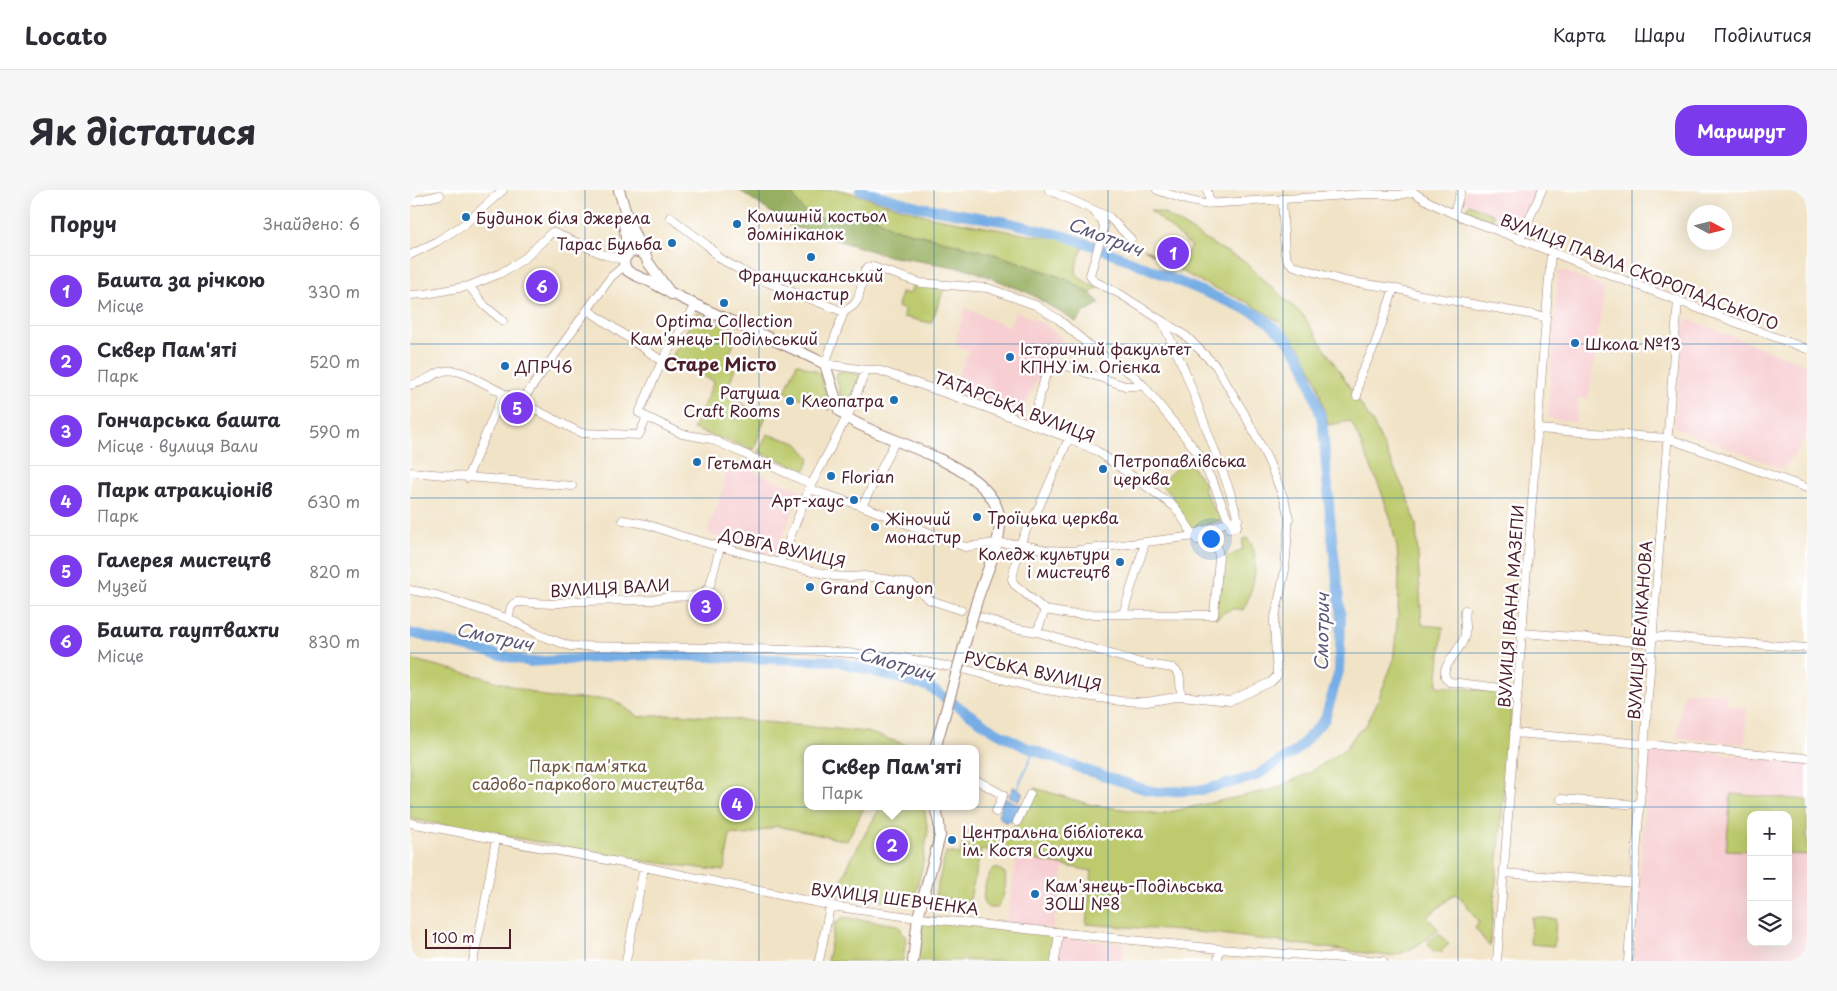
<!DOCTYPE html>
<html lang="uk">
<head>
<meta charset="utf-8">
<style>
  :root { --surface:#fff; --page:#f7f7f7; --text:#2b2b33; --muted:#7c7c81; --line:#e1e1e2; --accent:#7c3aed }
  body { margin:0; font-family:"Playpen Sans",sans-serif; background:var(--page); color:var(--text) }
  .controls { position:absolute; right:15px; bottom:15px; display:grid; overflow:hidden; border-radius:10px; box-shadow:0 5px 20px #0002 }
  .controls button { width:45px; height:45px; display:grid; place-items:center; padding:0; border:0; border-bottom:1px solid var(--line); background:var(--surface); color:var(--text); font:25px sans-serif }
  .compass { position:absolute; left:1277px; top:15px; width:45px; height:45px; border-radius:50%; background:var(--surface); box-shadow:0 5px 20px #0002; rotate:97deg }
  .scale { position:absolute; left:15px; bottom:12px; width:86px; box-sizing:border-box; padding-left:5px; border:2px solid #4a1f2b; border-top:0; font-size:14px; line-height:18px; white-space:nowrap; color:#4a1f2b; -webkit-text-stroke:4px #fff; paint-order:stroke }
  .you { position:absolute; left:800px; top:348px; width:18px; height:18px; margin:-12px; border:4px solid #fff; border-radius:50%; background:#1a73e8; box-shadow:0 0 0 8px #1a73e833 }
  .badge { display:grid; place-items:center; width:32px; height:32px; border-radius:50%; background:var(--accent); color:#fff; font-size:16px; font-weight:700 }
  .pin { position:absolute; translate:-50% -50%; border:2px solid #fff; box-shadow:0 1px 5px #0006 }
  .popup { position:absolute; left:394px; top:555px; width:175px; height:65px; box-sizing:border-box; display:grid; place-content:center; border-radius:10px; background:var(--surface); filter:drop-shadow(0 1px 4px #0005); font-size:16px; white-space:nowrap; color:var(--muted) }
  .popup b { font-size:19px; color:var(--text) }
  .popup::after { content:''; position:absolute; left:50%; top:100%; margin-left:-10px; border:10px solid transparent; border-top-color:var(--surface) }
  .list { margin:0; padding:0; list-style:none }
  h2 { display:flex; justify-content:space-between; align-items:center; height:65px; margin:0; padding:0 20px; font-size:21px }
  h2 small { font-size:16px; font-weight:400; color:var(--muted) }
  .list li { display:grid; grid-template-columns:32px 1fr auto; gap:15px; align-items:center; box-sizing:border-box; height:70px; padding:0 20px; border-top:1px solid var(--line) }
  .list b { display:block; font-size:19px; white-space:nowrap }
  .list p { margin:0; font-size:16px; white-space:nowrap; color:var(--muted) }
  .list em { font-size:16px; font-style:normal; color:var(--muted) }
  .icon { flex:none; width:28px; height:28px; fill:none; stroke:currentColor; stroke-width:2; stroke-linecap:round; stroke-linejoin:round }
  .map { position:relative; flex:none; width:1397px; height:771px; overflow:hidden; border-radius:20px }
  header { display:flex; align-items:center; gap:30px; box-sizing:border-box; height:70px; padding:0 25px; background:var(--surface); border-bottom:1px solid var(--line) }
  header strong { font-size:24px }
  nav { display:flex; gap:28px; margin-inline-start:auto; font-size:18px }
  .intro { display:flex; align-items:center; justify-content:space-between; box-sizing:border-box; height:120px; padding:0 30px }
  h1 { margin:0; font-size:35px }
  .button { padding:12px 22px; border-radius:20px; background:var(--accent); color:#fff; font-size:18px; font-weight:700 }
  main { display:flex; gap:30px; padding:0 30px }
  aside { flex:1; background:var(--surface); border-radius:20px; box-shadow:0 5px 20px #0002 }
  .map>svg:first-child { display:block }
  .built { fill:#f7cfd2; fill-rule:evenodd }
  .green { fill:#bdcb6e; stroke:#84754c }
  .forest { fill:#96af61; stroke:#706746 }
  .water { fill:#76ade5; stroke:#606688 }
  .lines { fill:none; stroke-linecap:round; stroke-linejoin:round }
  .stream { stroke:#76ade5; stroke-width:2 }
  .river { stroke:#76ade5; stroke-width:10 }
  .minor-casing { stroke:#9e8178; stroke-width:9 }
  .major-casing { stroke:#9e8178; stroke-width:12 }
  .minor { stroke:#fff; stroke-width:8 }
  .major { stroke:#fff; stroke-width:10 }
  .major-bridge-casing { stroke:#9e8178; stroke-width:12; stroke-linecap:butt }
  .major-bridge { stroke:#fff; stroke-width:10 }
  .grid { fill:none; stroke:#1f6fb2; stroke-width:1; stroke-opacity:0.55 }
  .poi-dot { fill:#1f6fb2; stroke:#fff; stroke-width:2 }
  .labels { text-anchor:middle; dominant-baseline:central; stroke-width:5; stroke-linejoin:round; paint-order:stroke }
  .poi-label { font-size:16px; fill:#4a1f2b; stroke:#fff; text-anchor:start }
  .street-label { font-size:16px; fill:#4a1f2b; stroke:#fff }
  .park-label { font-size:16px; fill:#6c533f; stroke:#fff }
  .water-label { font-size:18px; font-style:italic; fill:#5c5875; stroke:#fff }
  .neighbourhood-label { font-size:18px; font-weight:bold; fill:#4a1f2b; stroke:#fff }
</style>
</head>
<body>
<header>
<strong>Locato</strong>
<nav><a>Карта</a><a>Шари</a><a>Поділитися</a></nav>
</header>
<div class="intro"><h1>Як дістатися</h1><a class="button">Маршрут</a></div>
<main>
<aside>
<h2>Поруч<small>Знайдено: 6</small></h2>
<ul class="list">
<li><span class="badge">1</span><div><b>Башта за річкою</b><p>Місце</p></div><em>330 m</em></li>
<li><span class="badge">2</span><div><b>Сквер Пам'яті</b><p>Парк</p></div><em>520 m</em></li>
<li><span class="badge">3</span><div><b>Гончарська башта</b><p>Місце · вулиця Вали</p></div><em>590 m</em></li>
<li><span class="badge">4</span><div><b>Парк атракціонів</b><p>Парк</p></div><em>630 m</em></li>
<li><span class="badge">5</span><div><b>Галерея мистецтв</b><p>Музей</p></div><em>820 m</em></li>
<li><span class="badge">6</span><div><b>Башта гауптвахти</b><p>Місце</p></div><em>830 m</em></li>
</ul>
</aside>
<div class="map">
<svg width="1397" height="771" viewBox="0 0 1397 771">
  <rect width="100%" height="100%" fill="#fff"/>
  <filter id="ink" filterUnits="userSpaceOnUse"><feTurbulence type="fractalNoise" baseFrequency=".02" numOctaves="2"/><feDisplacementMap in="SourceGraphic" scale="10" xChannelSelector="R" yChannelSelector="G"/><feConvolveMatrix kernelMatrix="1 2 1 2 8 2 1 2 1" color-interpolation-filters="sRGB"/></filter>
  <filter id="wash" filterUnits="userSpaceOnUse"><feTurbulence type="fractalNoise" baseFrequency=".0096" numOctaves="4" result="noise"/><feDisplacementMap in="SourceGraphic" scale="20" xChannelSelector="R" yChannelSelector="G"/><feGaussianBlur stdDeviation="1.12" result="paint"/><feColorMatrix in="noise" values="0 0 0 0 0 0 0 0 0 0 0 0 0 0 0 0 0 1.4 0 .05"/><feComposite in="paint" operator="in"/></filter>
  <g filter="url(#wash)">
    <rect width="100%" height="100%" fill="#f1e3c6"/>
    <!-- built -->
    <path class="built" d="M1056,0H1129L1112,38L1052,10Z
      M1154,81L1194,98L1179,209L1168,208L1166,232L1138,228L1148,82Z
      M555,118L599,137L606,121L639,137L651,148L649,162L630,183L611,224L542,199L559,161L545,154Z
      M1275,128L1397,175V247L1373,279L1266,238L1264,233Z
      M321,272L392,301L364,365L297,344L314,296L312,295Z
      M1274,502L1316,503L1317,512L1320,516L1337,518L1335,554L1266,548Z
      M1239,558L1397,571V771H1223ZM1341,625H1378V752H1341Z
      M607,668L654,676L643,738L596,733Z
      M658,748L715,754L712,771H648L650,754L653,750Z"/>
    <!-- green -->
    <path class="green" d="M380,0H431L521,27L619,45L652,48L674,55C663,82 660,85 688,98L680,103L656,89L591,66L480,37L461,24C444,27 420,32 403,26C393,23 385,9 380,0Z
      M1059,14L1084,25L1082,31L1056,20Z
      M740,20L755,24L804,55L836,72L850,87L893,125L964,235L997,306L1006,334L1012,435L1033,437L1027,496L1103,503L1080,757L1065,738L1069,733L1051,708L1045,704L1017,727L1029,740C1012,752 999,764 978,766L810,744L676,734L682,681L571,660L559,713L525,706L536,662L550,664L555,641L597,642L608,634L625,598L682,615L750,624L864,599L901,582L936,558L945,545L956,535L966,515L983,472L988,423L989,383L987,357L980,327L970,298L941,231L918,235L906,189L891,159L870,132L839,113L787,90L734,59L771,76L781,56Z
      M1089,28L1112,39L1111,42L1087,32Z
      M503,93L535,97L521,133L493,127L494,120L488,117L491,102L500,104Z
      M287,122L328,143L318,168L328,172L314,206L356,225L344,260L283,239L304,191L259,172Z
      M387,173L410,183L420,220L375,202Z
      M432,181L451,185L439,217L433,216L426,185L428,182Z
      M357,244L387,253L400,268L395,280L349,262Z
      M776,269L796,295L793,297L806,323L812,321L814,329L782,340L777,338L761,304L749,294Z
      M837,348C853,365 843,403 833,420C822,416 814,423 806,428L810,366L822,365L832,360L833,349Z
      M0,469L72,487L141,508L202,509L229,527L270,524L457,542L500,556L501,559H398V616H455L437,651L367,636L338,645L320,644L314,681L233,671L0,629Z
      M1321,604L1397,610V665L1378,664V625H1341V661L1316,660Z
      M471,616H514L518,641L512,677L503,714L426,705L441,669Z
      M583,679H589L595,683C597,694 594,709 587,718H579L574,714C572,702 576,688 583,679Z
      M433,727L488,735L496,748L493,771H417L425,734Z
      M508,727L649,742L645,771H503Z
      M1122,727L1146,729L1144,756L1120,754Z
      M1029,743L1039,754L1032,761L1024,762L1018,754L1019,751Z"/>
    <!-- forest -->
    <path class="forest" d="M329,0H380C385,9 393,23 403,26C420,32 444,27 461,24L480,37L591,66L656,89L680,103L690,113L676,121L666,132L619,103L559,79L478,66L381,36Z"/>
    <!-- water -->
    <path class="water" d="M603,597L613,602L609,611L599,606Z
      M594,607L611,616L604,631L594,632L588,625Z"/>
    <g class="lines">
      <!-- stream -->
      <path class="stream" d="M608,600L609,594L624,560"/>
      <!-- river -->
      <path class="river" d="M0,443L119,472L238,465L426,471L519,497L583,540L613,556L670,578L737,600L748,602L792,600L844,587L886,561L915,529L929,481L931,428L921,337L913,238L911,227L896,180L890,167L876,148L856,130L845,123L689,58L655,46L597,32L510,17L450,0"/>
    </g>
  </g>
  <g filter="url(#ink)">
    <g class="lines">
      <defs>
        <path id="minor" d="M639,0L699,27L721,49
          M747,0L776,10L794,14L955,4L989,5L1003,2
          M797,0L800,13
          M1001,0C1027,21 1075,35 1107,48C1203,87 1300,123 1397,159
          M872,9L875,64L878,71L884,76L934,91L984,98L1011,105L1136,127
          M0,12L30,5
          M1044,23L1051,0
          M260,27L297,55L311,69L330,80L359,93L434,122
          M1110,50L1132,0
          M0,65L26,52L56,33L93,0
          M59,96L75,116L93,131
          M0,105L16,104L59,96L91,83L115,68L142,42L195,65L215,70
          M286,115L252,171L229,223L272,244L301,249L401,294
          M178,120L252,171
          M753,133L775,181L819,299L828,329
          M0,195C25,191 26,173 56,184L171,243L229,245L237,227
          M947,206L950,186L964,157L984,98
          M111,212L201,87L215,75
          M622,235L635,187L646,176H657L715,196H734
          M1127,239L1257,248L1397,298
          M659,248L629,317L617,338L610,354L602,389L604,394L635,420L659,424L804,425L809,367L807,356L803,352L787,350L765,317L687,261L659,248L558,211L468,180H456L415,174L434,122L444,115L448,109L455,80L458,77H463L511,93L578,98L625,115L648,129L681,157L724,186L734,196L788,263L805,297L819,332
          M0,282L162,296
          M57,288L93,204
          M399,299L452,316L555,357L586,353L610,354L636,360L661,361L785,346L788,348L809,343
          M452,316L486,250
          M213,330L236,334L271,346L370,373L424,386L440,387L454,386L494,392L501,394L520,410L551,420
          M820,339L827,336L828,329
          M785,346L787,343L824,330
          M370,373L399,299L440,221L456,180
          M0,400L26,405L99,429L132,446L160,456L307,458L415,461L494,468L557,480L629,499L710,511L737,512L771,506L820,511L861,492L867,486L864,432L875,380L879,328L874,309L858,270L834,223L806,176L776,146L710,104L684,91L680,85L694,37L692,31L683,20
          M635,420L627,442L731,473L763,478L769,484L770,489L771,506
          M1055,420C1053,430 1057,439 1054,448C1051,461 1023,482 1040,492L1108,500
          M713,424L735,353
          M571,427L603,438L627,442
          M99,429C100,421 99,414 108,412L142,414L165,411L243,410L258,407L290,406L300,396L310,357
          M1112,443L1242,453
          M1242,446L1397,458
          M1104,543L1397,568
          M566,590L593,605L586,622
          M1151,609L1229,615
          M607,632L620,604
          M0,633L234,677L428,717L500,727L809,759L973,771
          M1094,683L1224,693
          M63,771L73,724L86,649
          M216,771L234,677
          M409,771L420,716
          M645,771L649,742
          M808,771L809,759
          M1087,771L1141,62
          M1218,771L1268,110"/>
        <path id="major" d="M209,0L218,30L232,62
          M213,25L218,64
          M261,104L238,72L235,65L226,61C217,62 210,71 217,80C220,84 235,89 241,92C297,124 358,145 415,174L429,220L439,229C479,254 590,276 590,334C589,359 573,389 566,414
          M503,771L508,727L530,646L529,633L525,616"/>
      </defs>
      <!-- minor casing -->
      <use href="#minor" class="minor-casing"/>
      <!-- major casing -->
      <use href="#major" class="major-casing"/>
      <!-- minor -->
      <use href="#minor" class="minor"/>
      <!-- major -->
      <use href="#major" class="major"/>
      <defs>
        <path id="major-bridge" d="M525,559L566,414"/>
      </defs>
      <!-- major-bridge casing -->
      <use href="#major-bridge" class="major-bridge-casing"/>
      <!-- major-bridge -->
      <use href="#major-bridge" class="major-bridge"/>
    </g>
  </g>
  <!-- grid -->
  <path class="grid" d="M175,0V771M349,0V771M524,0V771M698,0V771M873,0V771M1048,0V771M1222,0V771M0,154H1397M0,308H1397M0,463H1397M0,617H1397"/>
  <!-- markers -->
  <g class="poi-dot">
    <circle cx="56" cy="27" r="5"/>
    <circle cx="327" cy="34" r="5"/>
    <circle cx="262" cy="53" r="5"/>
    <circle cx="401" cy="67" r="5"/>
    <circle cx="314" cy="113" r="5"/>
    <circle cx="1165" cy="153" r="5"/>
    <circle cx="600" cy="167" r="5"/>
    <circle cx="95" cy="176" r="5"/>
    <circle cx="484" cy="210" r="5"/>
    <circle cx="380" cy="211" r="5"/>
    <circle cx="287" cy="272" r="5"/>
    <circle cx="693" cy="279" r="5"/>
    <circle cx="421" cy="286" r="5"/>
    <circle cx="444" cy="310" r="5"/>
    <circle cx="567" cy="327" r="5"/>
    <circle cx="465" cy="337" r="5"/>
    <circle cx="710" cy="372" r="5"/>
    <circle cx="400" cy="397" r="5"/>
    <circle cx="542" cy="650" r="5"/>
    <circle cx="625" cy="704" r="5"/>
  </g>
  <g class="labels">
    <!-- poi labels -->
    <g class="poi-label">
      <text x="337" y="25">Колишній костьол<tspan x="337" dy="18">домініканок</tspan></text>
      <text x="66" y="27">Будинок біля джерела</text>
      <text x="252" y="53" text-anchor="end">Тарас Бульба</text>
      <text x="401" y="85" text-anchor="middle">Францисканський<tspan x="401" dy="18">монастир</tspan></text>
      <text x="314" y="130" text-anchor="middle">Optima Collection<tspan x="314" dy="18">Кам'янець-Подільський</tspan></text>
      <text x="1175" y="153">Школа №13</text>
      <text x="610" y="158">Історичний факультет<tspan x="610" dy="18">КПНУ ім. Огієнка</tspan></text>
      <text x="105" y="176">ДПРЧ6</text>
      <text x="370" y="202" text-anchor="end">Ратуша<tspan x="370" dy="18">Craft Rooms</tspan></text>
      <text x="474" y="210" text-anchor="end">Клеопатра</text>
      <text x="703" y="270">Петропавлівська<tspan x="703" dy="18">церква</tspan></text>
      <text x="297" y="272">Гетьман</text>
      <text x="431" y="286">Florian</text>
      <text x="434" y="310" text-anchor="end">Арт-хаус</text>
      <text x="577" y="327">Троїцька церква</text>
      <text x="475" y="328">Жіночий<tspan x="475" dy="18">монастир</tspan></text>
      <text x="700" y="363" text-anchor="end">Коледж культури<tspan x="700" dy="18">і мистецтв</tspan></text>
      <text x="410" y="397">Grand Canyon</text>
      <text x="552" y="641">Центральна бібліотека<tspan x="552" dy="18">ім. Костя Солухи</tspan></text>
      <text x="635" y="695">Кам'янець-Подільська<tspan x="635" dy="18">ЗОШ №8</tspan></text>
    </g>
    <!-- street labels -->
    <g class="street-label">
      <text transform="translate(1230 81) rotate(21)">ВУЛИЦЯ ПАВЛА СКОРОПАДСЬКОГО</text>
      <text transform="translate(605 216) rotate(21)">ТАТАРСЬКА ВУЛИЦЯ</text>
      <text transform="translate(373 357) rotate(13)">ДОВГА ВУЛИЦЯ</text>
      <text transform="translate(200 397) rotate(-3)">ВУЛИЦЯ ВАЛИ</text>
      <text transform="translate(1100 416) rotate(-86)">ВУЛИЦЯ ІВАНА МАЗЕПИ</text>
      <text transform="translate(1229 440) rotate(-86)">ВУЛИЦЯ ВЕЛІКАНОВА</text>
      <text transform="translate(623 480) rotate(12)">РУСЬКА ВУЛИЦЯ</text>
      <text transform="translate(485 708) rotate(7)">ВУЛИЦЯ ШЕВЧЕНКА</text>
    </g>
    <!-- park labels -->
    <g class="park-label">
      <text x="178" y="575">Парк пам'ятка<tspan x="178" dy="18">садово-паркового мистецтва</tspan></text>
    </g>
    <!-- water labels -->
    <g class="water-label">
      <text transform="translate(696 46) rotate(21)">Смотрич</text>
      <text transform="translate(911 442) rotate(-89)">Смотрич</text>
      <text transform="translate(85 446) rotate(12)">Смотрич</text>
      <text transform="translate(487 473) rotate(17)">Смотрич</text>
    </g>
    <!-- neighbourhood labels -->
    <g class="neighbourhood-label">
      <text x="310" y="173">Старе Місто</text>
    </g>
  </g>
</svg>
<div class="controls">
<button>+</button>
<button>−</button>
<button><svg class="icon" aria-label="layers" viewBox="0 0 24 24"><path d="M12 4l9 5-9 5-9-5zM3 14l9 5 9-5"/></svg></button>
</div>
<svg class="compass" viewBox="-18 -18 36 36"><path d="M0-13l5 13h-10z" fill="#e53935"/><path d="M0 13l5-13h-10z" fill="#7c7c81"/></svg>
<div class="scale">100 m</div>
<div class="you"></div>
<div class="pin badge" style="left:763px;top:63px">1</div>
<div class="pin badge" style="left:482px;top:655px">2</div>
<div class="popup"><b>Сквер Пам'яті</b>Парк</div>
<div class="pin badge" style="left:296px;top:416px">3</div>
<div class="pin badge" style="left:327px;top:614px">4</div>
<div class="pin badge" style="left:107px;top:218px">5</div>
<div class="pin badge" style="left:132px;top:96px">6</div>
</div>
</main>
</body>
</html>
